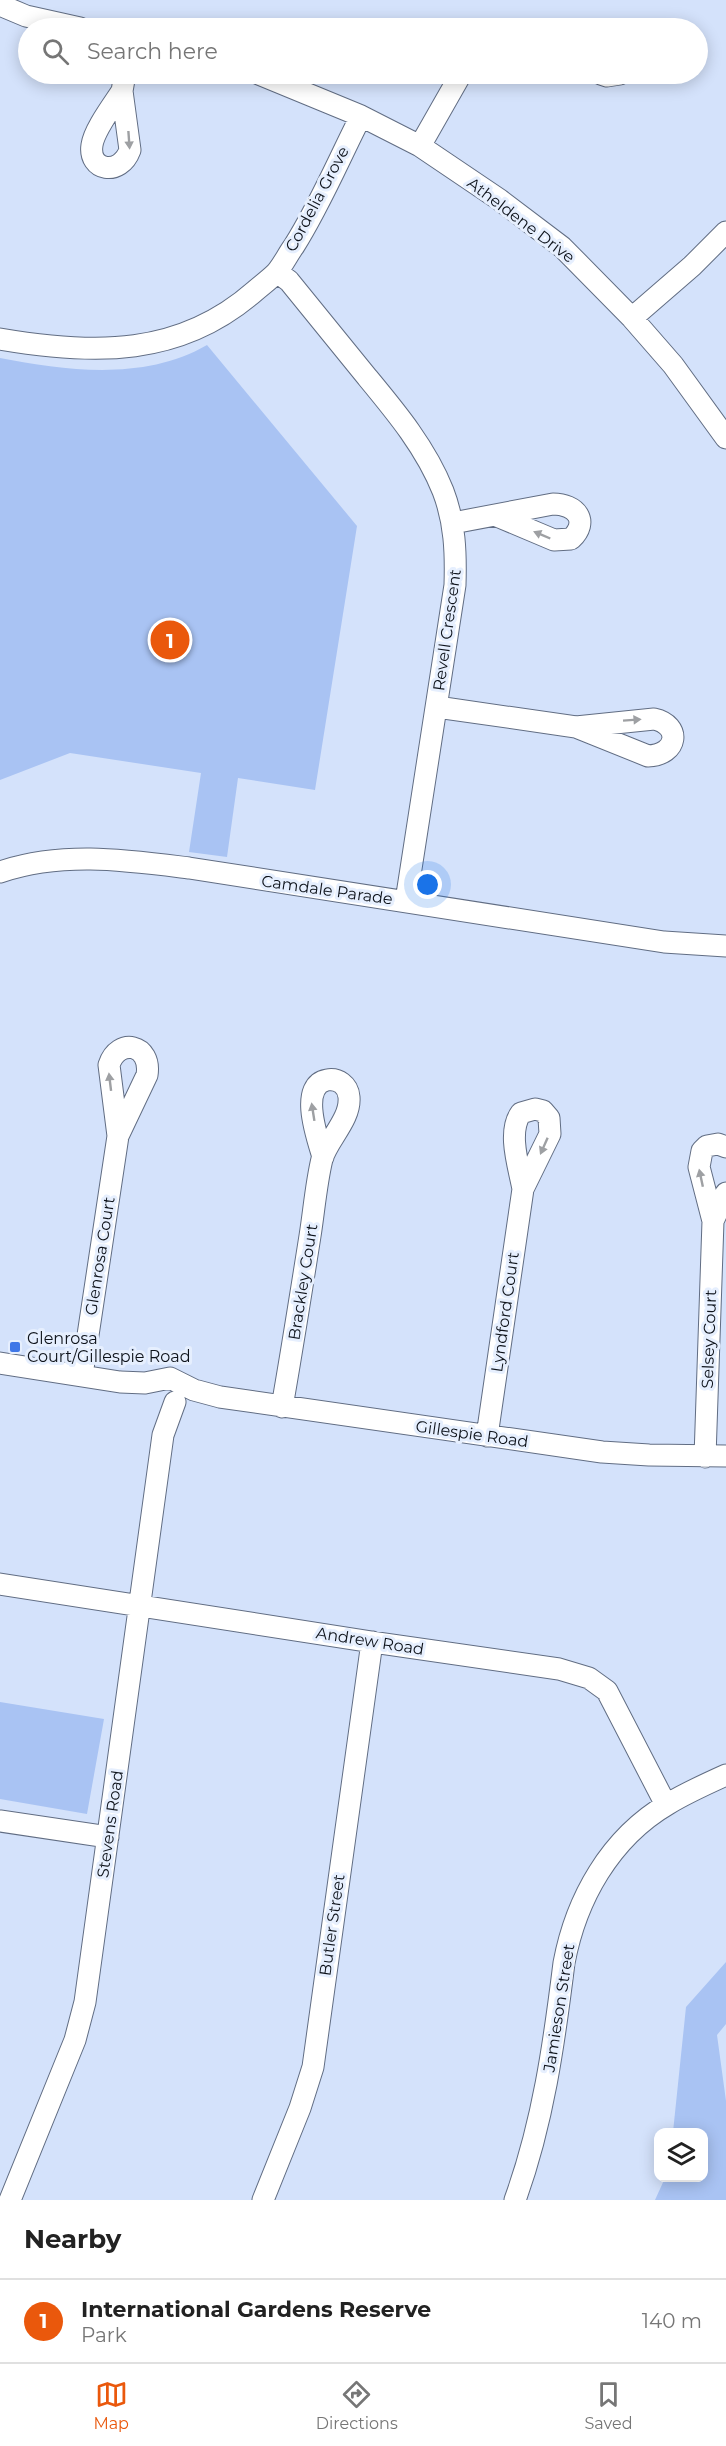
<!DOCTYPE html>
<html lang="en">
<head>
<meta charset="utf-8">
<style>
  :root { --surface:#fff; --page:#f6f6f6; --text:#222; --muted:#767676; --line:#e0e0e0; --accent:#ea580c }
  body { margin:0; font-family:Montserrat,sans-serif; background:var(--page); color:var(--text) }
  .controls { position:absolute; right:18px; bottom:18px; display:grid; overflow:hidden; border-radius:12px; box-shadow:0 3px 15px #0003 }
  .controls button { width:54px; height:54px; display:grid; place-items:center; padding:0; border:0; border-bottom:2px solid var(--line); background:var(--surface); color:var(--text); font:30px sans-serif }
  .you { position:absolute; left:428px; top:885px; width:21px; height:21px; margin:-15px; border:4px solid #fff; border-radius:50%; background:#1a73e8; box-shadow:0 0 0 9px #1a73e833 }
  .badge { display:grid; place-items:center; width:39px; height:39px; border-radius:50%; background:var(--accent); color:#fff; font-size:20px; font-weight:700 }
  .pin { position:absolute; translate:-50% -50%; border:3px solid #fff; box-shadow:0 2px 6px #0006 }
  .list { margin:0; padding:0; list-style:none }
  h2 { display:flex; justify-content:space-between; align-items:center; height:78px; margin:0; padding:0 24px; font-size:26px }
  h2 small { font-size:20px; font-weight:400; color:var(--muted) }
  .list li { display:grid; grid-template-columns:39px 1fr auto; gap:18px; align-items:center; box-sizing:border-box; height:84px; padding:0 24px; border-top:2px solid var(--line) }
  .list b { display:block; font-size:22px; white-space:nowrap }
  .list p { margin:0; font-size:20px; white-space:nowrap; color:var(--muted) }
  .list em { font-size:20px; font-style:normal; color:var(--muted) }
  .icon { flex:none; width:33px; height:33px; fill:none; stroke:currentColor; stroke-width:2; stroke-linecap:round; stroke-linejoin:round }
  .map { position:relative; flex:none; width:726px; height:2200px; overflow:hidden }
  .search { position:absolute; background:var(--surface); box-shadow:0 3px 15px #0003; left:18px; right:18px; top:18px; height:66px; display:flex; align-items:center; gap:15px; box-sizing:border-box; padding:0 21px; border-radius:33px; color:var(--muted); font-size:22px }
  .sheet { height:162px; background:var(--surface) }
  nav { display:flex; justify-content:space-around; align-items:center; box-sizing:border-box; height:84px; border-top:2px solid var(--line); background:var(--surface); font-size:16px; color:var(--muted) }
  nav a { display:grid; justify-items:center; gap:3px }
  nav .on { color:var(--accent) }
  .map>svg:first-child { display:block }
  .green { fill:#a9c3f3 }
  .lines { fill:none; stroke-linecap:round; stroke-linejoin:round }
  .minor-casing { stroke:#616d83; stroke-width:23 }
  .minor { stroke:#fff; stroke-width:21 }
  .oneway { fill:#9ea0a3 }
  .poi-dot { fill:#3f77e7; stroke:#e6effe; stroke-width:2 }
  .labels { text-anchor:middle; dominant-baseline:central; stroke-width:6; stroke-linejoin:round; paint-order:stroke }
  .street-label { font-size:16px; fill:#0d121a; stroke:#e6effe }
  .poi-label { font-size:16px; fill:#0d121a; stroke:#e6effe; text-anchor:start }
</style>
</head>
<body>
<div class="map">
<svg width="726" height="2200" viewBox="0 0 726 2200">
  <rect width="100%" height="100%" fill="#d4e2fb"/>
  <!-- green -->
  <path class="green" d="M207,345L357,526L315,790L238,778L227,857L189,852L201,773L70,753L0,780V358C67,371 145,381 207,345Z
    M0,1702L104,1719L87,1814L0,1799Z
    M726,1962V2024L717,2035L726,2101V2200H655L665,2178H704V2132H673L686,2007Z"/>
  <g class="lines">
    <defs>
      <path id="minor" d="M0,5L26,16L80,28
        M259,74L361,116L420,146L500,200L562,247L632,318L673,365L726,438
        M601,74L607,76L620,74
        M122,91C113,105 94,130 92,145C88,171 120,177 130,150L122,91L125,74
        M420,146L461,74
        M277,272L289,281C315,313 341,345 367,377C396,412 426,448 443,491C455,522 456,553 455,585L406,901
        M632,318L692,266L726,232
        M0,339C94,355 180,357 255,291C262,285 270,279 276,273C283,265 288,254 294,246C320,205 339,159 361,116
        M453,523L553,504C576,504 590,521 571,539L554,540L497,516
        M437,707L576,727L648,756C678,755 682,725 654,719L576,727
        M0,872C63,851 125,860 189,868L664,942L726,946
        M713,1221L726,1193
        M0,1363L120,1382L145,1383L170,1378L194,1390L220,1397L602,1452L649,1455L726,1456
        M82,1375L118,1136L147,1075C152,1044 118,1037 109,1065L118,1136
        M282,1407C292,1350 301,1293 310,1236C314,1211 316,1184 322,1159C328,1139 351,1119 349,1097C348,1085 338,1078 327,1080C298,1085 318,1140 323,1157
        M487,1436L523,1189L550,1134L549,1118L543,1111L535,1109L521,1113C507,1132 519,1167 523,1189
        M705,1457L713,1221L699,1167L702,1151L707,1146L718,1144L726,1147
        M0,1584L372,1642L559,1669L589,1678L607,1691L666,1805
        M0,1821L108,1837
        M10,2200L75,2040L85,2002L163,1435L175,1402
        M263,2200L300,2108L313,2067L372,1642
        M515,2200C543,2123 554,2044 564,1963C576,1899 610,1838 668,1804C686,1793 706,1784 726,1775"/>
    </defs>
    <!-- minor casing -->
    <use href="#minor" class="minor-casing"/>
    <!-- minor -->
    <use href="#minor" class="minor"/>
  </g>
  <!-- one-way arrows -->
  <defs><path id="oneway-solid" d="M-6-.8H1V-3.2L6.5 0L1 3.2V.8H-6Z" transform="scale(1.5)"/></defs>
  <g class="oneway">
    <use href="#oneway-solid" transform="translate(129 140) rotate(86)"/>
    <use href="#oneway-solid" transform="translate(542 535) rotate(-157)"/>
    <use href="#oneway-solid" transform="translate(632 720) rotate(-4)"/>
    <use href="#oneway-solid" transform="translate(110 1082) rotate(-97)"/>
    <use href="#oneway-solid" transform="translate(313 1112) rotate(-99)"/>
    <use href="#oneway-solid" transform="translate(544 1146) rotate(114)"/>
    <use href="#oneway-solid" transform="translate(701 1178) rotate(-102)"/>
  </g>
  <!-- markers -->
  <rect class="poi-dot" x="9" y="1341" width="12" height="12" rx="3"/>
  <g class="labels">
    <!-- street labels -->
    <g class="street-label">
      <text transform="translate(317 199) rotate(-62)">Cordelia Grove</text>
      <text transform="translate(521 220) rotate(37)">Atheldene Drive</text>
      <text transform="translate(447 630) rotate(-82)">Revell Crescent</text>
      <text transform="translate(327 890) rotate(8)">Camdale Parade</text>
      <text transform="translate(100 1256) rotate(-81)">Glenrosa Court</text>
      <text transform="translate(303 1282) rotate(-81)">Brackley Court</text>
      <text transform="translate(505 1312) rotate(-82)">Lyndford Court</text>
      <text transform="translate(709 1339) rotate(-88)">Selsey Court</text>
      <text transform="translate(472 1434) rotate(8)">Gillespie Road</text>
      <text transform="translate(370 1641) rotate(9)">Andrew Road</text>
      <text transform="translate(110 1824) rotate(-82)">Stevens Road</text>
      <text transform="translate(332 1925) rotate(-82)">Butler Street</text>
      <text transform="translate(559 2008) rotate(-81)">Jamieson Street</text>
    </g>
    <!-- poi labels -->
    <g class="poi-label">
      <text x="27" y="1338">Glenrosa<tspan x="27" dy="18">Court/Gillespie Road</tspan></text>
    </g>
  </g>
</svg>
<div class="controls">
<button><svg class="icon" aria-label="layers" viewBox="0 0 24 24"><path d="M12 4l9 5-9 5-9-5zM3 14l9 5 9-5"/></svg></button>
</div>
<div class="you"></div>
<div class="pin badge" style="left:170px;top:640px">1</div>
<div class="search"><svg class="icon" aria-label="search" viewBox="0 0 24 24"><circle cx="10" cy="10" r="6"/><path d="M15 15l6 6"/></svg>Search here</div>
</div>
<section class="sheet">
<h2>Nearby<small></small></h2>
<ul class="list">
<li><span class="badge">1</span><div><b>International Gardens Reserve</b><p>Park</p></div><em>140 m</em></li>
</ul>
</section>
<nav>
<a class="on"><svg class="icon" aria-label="map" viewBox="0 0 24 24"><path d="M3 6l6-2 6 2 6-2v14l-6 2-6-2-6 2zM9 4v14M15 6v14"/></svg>Map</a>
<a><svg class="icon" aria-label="directions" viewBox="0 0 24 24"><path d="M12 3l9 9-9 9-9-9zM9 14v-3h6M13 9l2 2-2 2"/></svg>Directions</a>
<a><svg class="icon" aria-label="saved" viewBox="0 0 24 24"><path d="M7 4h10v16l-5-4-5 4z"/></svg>Saved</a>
</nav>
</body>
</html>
